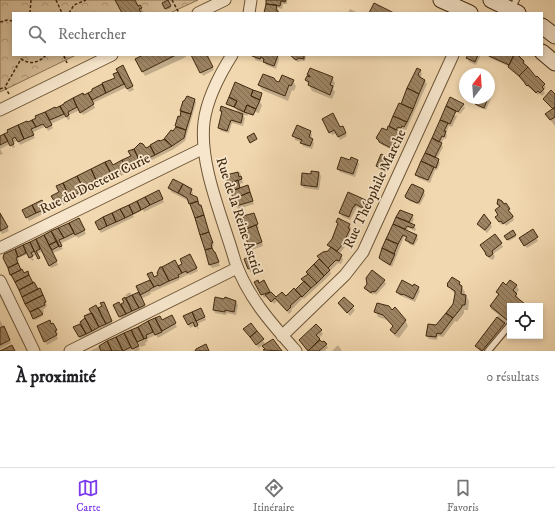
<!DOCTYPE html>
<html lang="fr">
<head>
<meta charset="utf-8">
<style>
  :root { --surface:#fff; --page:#f2f2f2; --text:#202124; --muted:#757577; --line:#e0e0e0; --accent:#7c3aed }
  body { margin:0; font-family:"IM FELL DW Pica",serif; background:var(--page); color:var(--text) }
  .controls { position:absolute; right:12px; bottom:12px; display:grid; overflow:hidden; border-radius:0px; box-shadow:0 2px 6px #0003 }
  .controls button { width:36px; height:36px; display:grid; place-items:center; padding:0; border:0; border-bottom:1px solid var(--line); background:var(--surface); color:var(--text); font:20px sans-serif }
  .compass { position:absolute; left:459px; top:68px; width:36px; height:36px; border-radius:50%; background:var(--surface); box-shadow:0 2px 6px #0003; rotate:17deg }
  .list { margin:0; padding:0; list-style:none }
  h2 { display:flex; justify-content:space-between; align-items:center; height:52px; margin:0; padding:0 16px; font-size:17px }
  h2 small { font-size:13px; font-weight:400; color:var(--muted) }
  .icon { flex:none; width:22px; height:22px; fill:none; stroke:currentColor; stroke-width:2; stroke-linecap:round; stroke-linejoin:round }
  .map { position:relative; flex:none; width:555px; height:351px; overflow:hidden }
  .search { position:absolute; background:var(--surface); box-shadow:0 2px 6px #0003; left:12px; right:12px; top:12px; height:44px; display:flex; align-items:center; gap:10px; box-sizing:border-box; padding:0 14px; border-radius:0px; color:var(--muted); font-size:15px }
  .sheet { height:116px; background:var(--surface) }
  nav { display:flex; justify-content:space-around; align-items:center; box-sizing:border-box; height:56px; border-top:1px solid var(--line); background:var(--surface); font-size:11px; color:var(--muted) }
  nav a { display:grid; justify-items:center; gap:2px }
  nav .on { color:var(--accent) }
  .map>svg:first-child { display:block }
  .forest { fill:url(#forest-crowns); stroke:#8a7252 }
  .shadow { fill:#0003 }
  .building { fill:url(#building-back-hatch); stroke:#41290f }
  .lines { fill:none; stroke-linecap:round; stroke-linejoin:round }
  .service-casing { stroke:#6d5537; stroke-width:8 }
  .minor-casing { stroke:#6d5537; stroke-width:13 }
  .secondary-casing { stroke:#41290f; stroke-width:17 }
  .path { stroke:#41290f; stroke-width:1.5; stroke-dasharray:3 2; stroke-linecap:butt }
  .service { stroke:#f7e6cc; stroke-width:5.5 }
  .minor { stroke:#f7e6cc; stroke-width:11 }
  .secondary { stroke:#f7e6cc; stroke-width:15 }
  .labels { text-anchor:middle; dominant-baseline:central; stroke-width:3.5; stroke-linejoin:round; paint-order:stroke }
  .street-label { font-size:14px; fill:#41290f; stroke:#f7e6cc }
</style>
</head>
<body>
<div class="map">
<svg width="555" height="351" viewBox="0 0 555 351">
  <defs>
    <pattern id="forest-crowns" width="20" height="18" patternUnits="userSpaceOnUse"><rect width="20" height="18" fill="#d4ba95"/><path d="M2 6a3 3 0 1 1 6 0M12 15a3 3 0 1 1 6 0" fill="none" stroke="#ae9778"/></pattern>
    <pattern id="building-back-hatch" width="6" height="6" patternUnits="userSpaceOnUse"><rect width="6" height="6" fill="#9d8463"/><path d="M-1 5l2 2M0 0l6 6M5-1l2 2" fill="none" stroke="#826c50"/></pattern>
  </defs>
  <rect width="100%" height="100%" fill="#f2d8b0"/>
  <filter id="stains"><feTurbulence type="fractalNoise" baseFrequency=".005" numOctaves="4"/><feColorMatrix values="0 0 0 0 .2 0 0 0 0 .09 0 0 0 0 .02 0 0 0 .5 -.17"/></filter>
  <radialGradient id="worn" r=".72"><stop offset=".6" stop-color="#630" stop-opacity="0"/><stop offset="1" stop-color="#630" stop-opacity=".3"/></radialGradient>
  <!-- forest -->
  <path class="forest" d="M0,0H198L170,13H13V55H76L0,92Z"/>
  <!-- shadow -->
  <path class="shadow" d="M116,0H135L138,7L140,6L144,13H123Z
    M267,0H287V4H283L282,9L278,8L279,13H265Z
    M168,1L171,8L167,10L164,4Z
    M350,9L356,12L357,13H348Z
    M146,55H185L186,57L145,76L142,71Z
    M192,55H206L214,70L203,76Z
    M254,55H275L278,56L279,59L276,69L266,65L264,61L262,60V62L255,60Z
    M291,55H306L305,61H301L298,62L293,59Z
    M469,55H481L476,65L469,62L468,58Z
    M488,55H516L524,62L535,77L544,84L546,88L543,90L545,93L542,96L540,94L538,95L530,88V89L510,67L490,58Z
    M122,67L134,90L129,92L127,87L93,103L95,108L83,115L80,110L69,115L70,119L68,120L66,117L51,124L53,128L48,131L46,126L32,133L35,138L20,145L18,140L13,143L15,147L13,148L10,144L0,149L3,154L0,155V137L38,119L37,117L55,108L56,110L66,105L65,103L83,94L84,96L94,91L102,84L117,78Z
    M420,70L422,74L420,78L425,81L427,84L406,130L404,129L403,131L400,129L398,132L402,136L399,142H397L393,150L382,145L380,142L387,131L400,104L402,105Z
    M308,74L332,78L335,83L333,89L335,92L332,99L312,91L306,80L311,78Z
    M293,81L296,86L294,91L292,90L288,101L262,90L259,85L275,82L280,83Z
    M489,92L492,96L486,110L478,107L476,104L478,98H489Z
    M262,94V95L260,102L262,105L259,113L255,112L254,116L248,114L247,116L242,114L245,118L243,126L232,123L229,133L221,131L219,128L223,114L221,111L239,114L236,109L227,104Z
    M555,96V126L548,117L553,109L546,102Z
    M450,99L464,105H462L454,115L456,116L458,114L452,127L449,126L446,133L447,135L446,139L444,138L441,144L443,147L437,159L440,163L437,170H435L430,183L418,178L417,175Z
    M195,100L196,103L185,141L174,149L134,169H133L114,180L94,187L95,189L86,193L66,201L67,203L58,207L53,196L166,140L177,128L176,126L182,113Z
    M464,106L465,108L460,114L458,113Z
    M324,119L340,128L342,127L347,136L340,140L337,133L332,135Z
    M310,132L312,135L311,139L314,143L312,149L303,146L301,142L295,140L294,136Z
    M389,159L391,162L386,172L379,169L377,166Z
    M350,161H357L359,164L355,177L340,172L338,169Z
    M240,172L243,183L239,184L240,189L248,186L254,204L238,209L227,176Z
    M319,173L321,176L319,190L304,188L302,185Z
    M170,188L191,190L193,193L192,196L197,199L202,209L214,246H212L220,266L212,268L210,265L192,207L189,201L171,192Z
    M423,190L425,195L420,205L409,201L407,196Z
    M158,191L164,202L144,212L141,206L139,207L141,211L133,215L134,217L101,233L96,222Z
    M349,193L370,203L372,206L369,212L357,207L350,220L342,216L340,213Z
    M41,201L47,212L29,221L23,210Z
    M498,204L504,205L506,204L514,220L506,226L504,223L501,225L497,217L499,216L500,208Z
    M400,211L412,216L414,219L411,225L414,226L416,229L415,231L408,228L407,231L416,235L418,239L414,246L409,244L407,240L408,239L404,237L392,267L382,261L380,258L381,251Z
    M254,214L259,228L258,229L263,246L252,250L247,239L250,238L248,232H246L245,229L246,225Z
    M0,215L9,231L2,234L0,231Z
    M79,219L86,234L78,238L76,236L60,244L63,249L53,253L58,265L51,268L43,251L37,254L42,264L37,254L32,257L34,260L32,261L28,254L18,258L19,260L17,262L21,272L41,292L47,306L43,310L44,312L42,313L43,316L35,320L14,278H13L10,273L16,250Z
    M337,222L349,224L351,228L350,230L351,233L344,248L339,254L343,259L341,264L338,263L330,271L331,274L304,299L303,298L291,310L292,311L289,314L277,301L274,304L267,296L264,298L256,283L266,284L270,293L276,298L286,297L295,291L304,282L309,274L307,272L329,252L331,249L329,245L332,239L338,224Z
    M490,223L492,227L487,233L480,227L478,224Z
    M532,231L538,241L527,248L520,238Z
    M513,232L516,237L509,241L506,236Z
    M501,243L503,247L493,254L495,256L493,260L490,259L482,246Z
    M190,256L198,271L190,275L189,274L179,279V280L150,293L151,294L141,299L146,308L122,320L114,305H120L125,303L124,300L127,298L125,295L130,292L132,296L140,292L137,287L184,264Z
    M254,260L257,269L250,272L249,269Z
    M384,281L386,284L376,295L374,293L373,295L365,288Z
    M459,283L465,292L464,296H466L469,301L468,310H464V313L457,322L455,321L443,337L438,336L437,340L429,339L427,336L437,327L454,304L456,294L452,291L449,286Z
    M516,285L519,290L516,294L519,299V300L525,306H510V324L507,322L504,325L506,327L487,351H480L476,346L499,315L491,309V306L499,296L497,292L506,286Z
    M413,287L418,288L420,291L415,302L399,295L397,292Z
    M344,298L355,310L350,316L339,304Z
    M236,302L238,305L236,315L227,313L226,315L215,313L214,310Z
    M105,306L113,324L81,340L75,327L82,324L84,319L86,318L85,315L90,312L92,316L97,309Z
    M202,312L206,320L197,324L199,329H198L196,325L190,328L185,316Z
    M376,312L405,320L408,326L399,338L394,335L392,330L394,327L387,320L378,317Z
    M171,316L177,327L158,338L156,335L147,339L148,341L145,343L146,345L141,347L138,342H137L140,350L137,351H134L133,350L130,351H90L160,317L162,321Z
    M0,320L11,343L0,349Z
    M251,324L266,345L273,341L281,351H266L262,345L259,348L246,332Z
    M51,325L55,327L58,334H56L58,339L47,345L38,327Z
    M321,331L323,334L318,339L322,344H326L328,348L325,350L326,351H308L300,341Z
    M338,345L342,351H332Z"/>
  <!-- building -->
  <path class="building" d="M115,0H135L138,6L140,5L142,8L139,9L141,13H122Z
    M168,0L171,6L165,9L162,3Z
    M266,0H286L285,2L281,1L280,6L266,4Z
    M374,3L394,13H369Z
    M266,4L277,5L276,10L278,11V13H264Z
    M143,55H176L142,72L135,59Z
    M191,55H207L213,67L200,73Z
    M253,55H278L274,66L263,62L264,59L261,57L260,59L252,56Z
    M290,55H304V59L299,58L296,60Z
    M468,55H478L475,62L466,58Z
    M487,55H514L509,65Z
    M514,55H518L524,61L523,63L528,67L519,76L508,67Z
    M123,65L133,86L127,89L116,69Z
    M528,67L536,77L537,76L545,84L542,87L544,89L540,93L538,91L536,93L528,85L527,86L525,84V83L519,76Z
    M310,68L333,77L330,85L333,86L330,95L308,85L309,82L305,80L307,76L310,77V76L307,75Z
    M417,68L421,70L418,74L420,77L425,80L419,94L407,88Z
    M118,72L124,84L106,93L102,83L115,78L113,74Z
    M263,74L274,78L276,81L279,82L282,75L294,80L291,86L289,85L285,96L258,85Z
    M235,82L253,90L251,96L260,100L256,109L247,105L244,112L234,107L237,101L229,97Z
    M102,84L106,93L92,100L88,93L92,91V89Z
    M407,88L419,94L413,109L401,104Z
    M253,90L262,93L260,100L251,96Z
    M551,90L555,94V107L553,109L543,99Z
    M83,93L84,95L88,93L94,104L80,113L73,98Z
    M187,96L195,99L191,114L180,111L183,101H184Z
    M229,97L237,101L234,107L226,104Z
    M450,97L464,104L458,112L446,106Z
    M73,98L77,107L68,112L69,115L66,117L60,106L64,104V103Z
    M477,98H488L484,108L475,104Z
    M399,103L413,109L407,122L393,116Z
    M247,105L256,109L253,115L244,112Z
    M60,106L64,114L50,120L45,112L55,107L56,108Z
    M221,106L243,114L241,123L231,120L227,131L218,128L222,111H220Z
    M446,106L456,111L450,124L440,120Z
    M555,107V117L550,120L545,114Z
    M181,111L191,114L186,130L175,126L178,116L180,117Z
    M45,112L52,125L46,128L43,124L36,127L32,120L36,118L35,116Z
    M333,113L340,127L343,126L346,133L338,137L334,130L329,133L322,119Z
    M393,116L407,122L404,127L402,126L401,128L398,127L396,130L389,126Z
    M32,120L36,127L31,129L34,135L24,139L18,125L27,121L28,122Z
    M440,120L448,123L444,131H446L444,137L442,136L439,142L432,138Z
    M18,125L24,139L18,142L15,137L12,139L14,144L10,146L4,134L8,132L7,130Z
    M297,125L311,131L309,137L313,139L310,146L300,143L302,140L292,136Z
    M388,126L401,132L398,140L395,139L391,148L379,142V141L376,138L382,128L387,130Z
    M176,127L186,130L184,138L172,146L164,139L171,130L173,131Z
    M254,133L257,139L250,143L247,137Z
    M4,134L8,141L0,145V136Z
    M432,138L442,143L435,157L425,153Z
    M165,139L172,146L155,155L150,145L159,140L160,141Z
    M140,143L143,144L146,148L150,146L155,155L140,162L134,149Z
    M134,149L140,162L126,168L122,160L131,156L128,151Z
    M425,153L439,159L436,168L421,161Z
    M381,154L390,158L385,170L376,166Z
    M341,157L350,160L351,157L358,160L353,174L337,169Z
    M110,160L113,165L122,160L126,168L112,176L105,162Z
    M421,161L434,167L428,180L415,175Z
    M105,162L112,176L97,182L91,169Z
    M91,169L97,182L84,190L77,176Z
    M311,171L319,172L317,187L301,185L302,173L311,174Z
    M238,172L239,177L241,176L242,179L228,184L226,175Z
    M77,176L84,190L74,195L73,194L69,196L63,183Z
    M173,179L183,184L178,193L168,188Z
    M238,180L240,188L231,191L228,184Z
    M63,183L69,196L65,198L66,199L56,204L51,196L59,192L56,186Z
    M183,184L192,189L190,194L197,197L198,201L189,204L187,198L178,193Z
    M412,184L423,189L424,191L419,202L417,203L406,198L405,196L411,185Z
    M248,185L250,192L233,199L231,191Z
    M159,190L163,199L150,205L145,197Z
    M250,192L253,201L236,206L233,199Z
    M348,192L370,202L367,210L355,204V206L353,207L349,217L339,213Z
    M145,197L150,205L141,210L137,201Z
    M498,199L502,201L504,204L506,203L510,209L508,210L513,216V217L503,224L501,221L499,222L495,217L498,215L495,210L500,206L497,204Z
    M42,200L46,209L36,213L32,205Z
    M137,201L141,210L133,214L129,205Z
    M198,201L199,205H201L204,215L195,218L190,204Z
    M32,205L36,213L26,218L22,210Z
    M129,205L133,214L125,218L120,209Z
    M120,209L125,218L116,222L112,213Z
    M400,210L413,215L409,222L396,217Z
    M0,213L8,227L0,231Z
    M112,213L116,222L107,226L103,217Z
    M254,213L258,224L244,230L242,225L245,224L243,216Z
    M484,214L491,223L485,230L477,224Z
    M204,215L209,232L200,235L195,218Z
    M103,217L107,226L99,230L95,222Z
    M396,217L415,225L413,228L407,226L405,229L393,224Z
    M79,218L85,230L75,235L69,223Z
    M338,218L350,224L348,228L350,229L343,244L337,251L327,245L332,239L338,223L336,222Z
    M69,223L74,233L64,238L58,228Z
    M393,224L417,235L413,244L405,240L407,237L403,235L398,244L386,239Z
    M256,225L262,242L249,247L246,238L249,237L246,229Z
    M58,228L64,238L59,240L62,246L59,247L51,231Z
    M533,229L538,237L524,246L519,238Z
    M513,230L516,235L507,240L504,236Z
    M51,231L57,241L49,245L44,235Z
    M209,232L213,243H211L212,248L205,250L200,235Z
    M495,234L502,243L492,251L493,254L489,257L486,255L485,252L480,245Z
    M44,235L57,261L49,266L36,239Z
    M36,239L40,249L36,251L40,258L38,259L30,242Z
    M386,239L398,244L394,254L382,248Z
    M57,241L59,246L52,250L49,245Z
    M30,242L34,251L31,253L33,256L29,258L23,245Z
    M23,245L26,253L18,257L15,249Z
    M331,247L342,255L339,261L336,260L328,268L317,256L323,252L328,251Z
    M212,248L214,252H215L219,262L209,265L205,250Z
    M382,248L395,254L390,265L379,258Z
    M15,249L18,257L16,258L18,263L8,268L3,258L4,254Z
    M190,254L197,268L187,273L186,271L182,273L178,266L182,264L180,259Z
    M252,256L256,265L248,269L244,259Z
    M319,259L330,270L324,276L314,264Z
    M175,260L182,273L178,275L179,277L169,281L162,267Z
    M18,263L21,270L10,275L8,268Z
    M314,264L324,276L317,283L306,272Z
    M160,267H162L169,281L159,286L158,285L154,287L147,274L152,272L154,277L158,275L157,273Z
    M22,269L24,273L28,271L29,275L15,282L11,275Z
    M372,270L385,280L376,291L374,292L372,291L371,293L364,288L367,284L366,278Z
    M308,274L317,283L311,288L301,279Z
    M29,275L33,283L19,290L15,282Z
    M452,277L460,282L459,284L462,286L461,294L466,295L465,305H462V307L453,318L446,313L453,304L455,294V291L447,286L448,285L447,284Z
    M150,280L154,287L150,289V290L140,295L136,286Z
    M258,280L259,283L264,280L270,292L261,295L254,282Z
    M402,280L413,286L414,284L419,287L413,299L403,294L402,295L396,292Z
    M510,280L517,285L513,290L517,294L515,296L525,304L523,306H510V317L507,320L490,306L499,294L496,292L503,282L506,285Z
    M304,281L311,288L302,297L295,290Z
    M34,282L38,289L22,297L19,290Z
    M40,288L43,295L25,304L22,297Z
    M294,288L301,296L290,306L291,307L287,311L275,298L271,302L265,295L271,292L276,297L282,292L286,296Z
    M139,292L145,305L139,308L132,295Z
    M43,295L46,302L44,303L45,305L30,312L25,304Z
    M132,295L139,308L132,311L126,298Z
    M125,297L132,311L126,314L121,304L124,302L122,299Z
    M215,297L224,299L225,297L236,301L234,312L225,310V312L213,310Z
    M344,297L354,306L347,313L338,303Z
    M104,302L112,321L106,324L98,308L102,306L100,303Z
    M119,302L126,314L119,317L113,305Z
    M377,303L389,306L392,310L395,307L406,320L395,334L390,330L393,326L383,315L374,312Z
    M96,305L106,324L99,327L89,309Z
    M38,308L43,314L33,319L30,312Z
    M201,308L205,317L196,321L192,312Z
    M192,312L198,325L195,327L193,322L188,325L183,316Z
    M92,313L99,327L92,331L84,316Z
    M446,313L453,318L441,334L437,333L436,337L426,336L428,324L436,325Z
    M172,315L176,323L162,331L155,318L160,316L162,320Z
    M497,317L505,323L482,351L475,346Z
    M85,318L92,331L86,334L80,322Z
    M155,318L162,332L155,335L148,321Z
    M50,320L51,324L53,323L57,330L55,331L57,335L44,342L37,326Z
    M148,321L153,332L146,335L147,338L144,339L138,327Z
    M251,323L257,331L250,337L243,329Z
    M80,324L86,334L79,337L73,327Z
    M316,324L322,330L316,335L320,339L308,351L299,340Z
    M4,326L10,340L0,345V328Z
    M138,327L144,339L137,342L131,330Z
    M131,330L139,346L132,349L124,333Z
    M257,331L264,339L256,345L250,337Z
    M124,333L131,347L123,351L116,337Z
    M116,337L123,351H112L107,341Z
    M273,339L282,351L263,350L265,349L262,346Z
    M320,340L322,342L324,341L327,344L319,351H308Z
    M107,341L112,351H101L99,346Z
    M206,344L209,351H195L196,349Z
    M12,345L15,351H0Z"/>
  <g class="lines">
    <defs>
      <path id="service" d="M512,9L516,0
        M488,351L509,326"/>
      <path id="minor" d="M198,13L225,0
        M249,13L251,0
        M232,55C220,74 207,99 204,122C199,166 223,218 235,261C247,296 271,323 296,351
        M0,110L112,55
        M0,248L204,148
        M0,281L34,351
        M282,336L345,275L363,252L453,55
        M70,351L237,268"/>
      <path id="secondary" d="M441,0L470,13
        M491,0L518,13
        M542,26L555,36
        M542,52L555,63"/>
    </defs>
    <!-- service casing -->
    <use href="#service" class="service-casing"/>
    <!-- minor casing -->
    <use href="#minor" class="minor-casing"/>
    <!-- secondary casing -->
    <use href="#secondary" class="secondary-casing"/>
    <!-- path -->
    <path class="path" d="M56,0L62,13
      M172,0L179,13
      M30,13L31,0
      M69,13L74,5L86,0
      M0,22L7,20L13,21
      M64,56L67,63
      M0,89L5,87
      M9,94L5,87L21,59C31,65 38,63 46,55"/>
    <!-- service -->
    <use href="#service" class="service"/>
    <!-- minor -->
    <use href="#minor" class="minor"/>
    <!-- secondary -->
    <use href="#secondary" class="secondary"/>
  </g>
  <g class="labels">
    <!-- street labels -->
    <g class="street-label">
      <text transform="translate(95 184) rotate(-26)">Rue du Docteur Curie</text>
      <text transform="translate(375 189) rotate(-65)">Rue Théophile Marche</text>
      <text transform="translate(239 216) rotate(72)">Rue de la Reine Astrid</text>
    </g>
  </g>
  <rect width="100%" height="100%" filter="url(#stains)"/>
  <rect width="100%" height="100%" fill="url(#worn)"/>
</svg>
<div class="controls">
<button><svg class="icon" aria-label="locate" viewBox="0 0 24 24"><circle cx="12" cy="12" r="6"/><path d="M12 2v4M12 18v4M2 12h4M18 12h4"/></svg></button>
</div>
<svg class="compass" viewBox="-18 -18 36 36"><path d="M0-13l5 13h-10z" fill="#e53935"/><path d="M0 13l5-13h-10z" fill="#757577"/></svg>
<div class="search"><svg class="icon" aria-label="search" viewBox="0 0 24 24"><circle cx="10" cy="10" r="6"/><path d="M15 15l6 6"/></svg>Rechercher</div>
</div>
<section class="sheet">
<h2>À proximité<small>0 résultats</small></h2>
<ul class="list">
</ul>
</section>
<nav>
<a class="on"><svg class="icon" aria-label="map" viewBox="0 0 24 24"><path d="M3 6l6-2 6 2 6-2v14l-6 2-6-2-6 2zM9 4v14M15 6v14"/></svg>Carte</a>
<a><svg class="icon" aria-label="directions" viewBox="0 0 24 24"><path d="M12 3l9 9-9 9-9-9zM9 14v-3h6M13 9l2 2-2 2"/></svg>Itinéraire</a>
<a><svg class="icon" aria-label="saved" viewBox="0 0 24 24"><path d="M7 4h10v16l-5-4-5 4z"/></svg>Favoris</a>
</nav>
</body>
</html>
